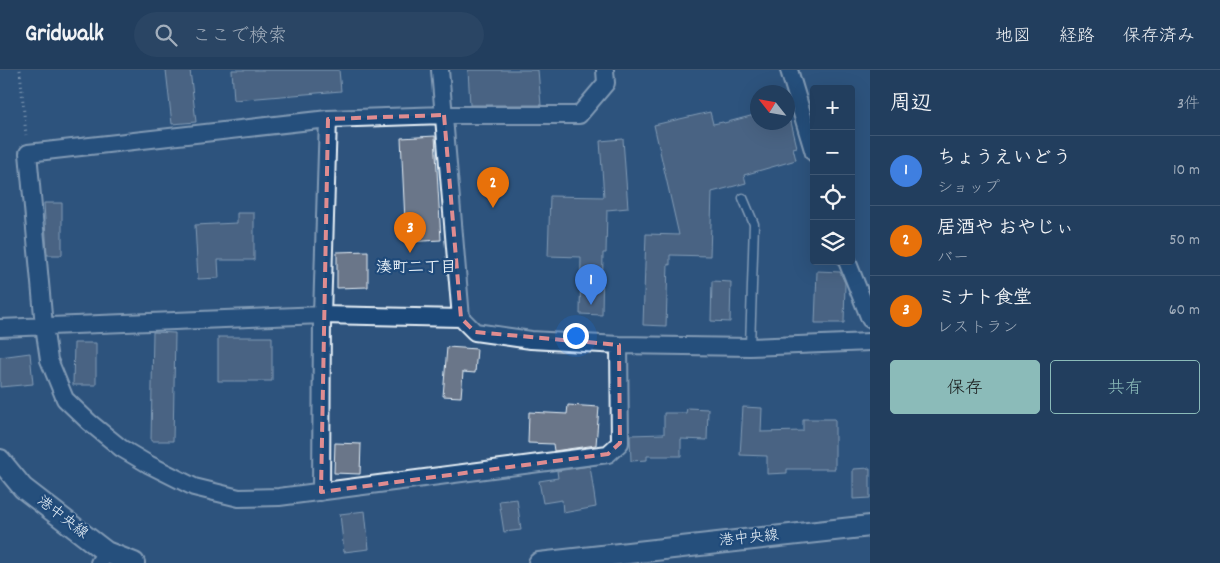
<!DOCTYPE html>
<html lang="ja">
<head>
<meta charset="utf-8">
<style>
  :root { --surface:#223e5e; --page:#2a4564; --text:#f1f3f6; --muted:#a2aebc; --line:#3f5773; --accent:#8bbbb9 }
  body { margin:0; font-family:Dekko,"Klee One",sans-serif; background:var(--page); color:var(--text) }
  .controls { position:absolute; right:15px; top:15px; display:grid; overflow:hidden; border-radius:5px; box-shadow:0 5px 20px #0002 }
  .controls button { width:45px; height:45px; display:grid; place-items:center; padding:0; border:0; border-bottom:1px solid var(--line); background:var(--surface); color:var(--text); font:25px sans-serif }
  .compass { position:absolute; left:750px; top:15px; width:45px; height:45px; border-radius:50%; background:var(--surface); box-shadow:0 5px 20px #0002; rotate:301deg }
  .you { position:absolute; left:575px; top:265px; width:18px; height:18px; margin:-12px; border:4px solid #fff; border-radius:50%; background:#1a73e8; box-shadow:0 0 0 8px #1a73e833 }
  .badge { display:grid; place-items:center; width:32px; height:32px; border-radius:50%; background:var(--accent); color:#fff; font-size:16px; font-weight:700 }
  .pin { position:absolute; translate:-50% -41px; filter:drop-shadow(0 1px 2px #0008) }
  .pin::after { content:''; position:absolute; top:26px; width:18px; height:15px; background:inherit; clip-path:polygon(0 0,100% 0,50% 100%) }
  .list { margin:0; padding:0; list-style:none }
  h2 { display:flex; justify-content:space-between; align-items:center; height:65px; margin:0; padding:0 20px; font-size:21px }
  h2 small { font-size:16px; font-weight:400; color:var(--muted) }
  .list li { display:grid; grid-template-columns:32px 1fr auto; gap:15px; align-items:center; box-sizing:border-box; height:70px; padding:0 20px; border-top:1px solid var(--line) }
  .list b { display:block; font-size:19px; white-space:nowrap }
  .list p { margin:0; font-size:16px; white-space:nowrap; color:var(--muted) }
  .list em { font-size:16px; font-style:normal; color:var(--muted) }
  .actions { display:flex; gap:10px; padding:15px 20px }
  .actions a { flex:1; padding:11px 0; border:1px solid var(--accent); border-radius:5px; text-align:center; font-size:18px; color:var(--accent) }
  .actions .main { background:var(--accent); color:#111 }
  .icon { flex:none; width:28px; height:28px; fill:none; stroke:currentColor; stroke-width:2; stroke-linecap:round; stroke-linejoin:round }
  .map { position:relative; flex:none; width:870px; height:493px; overflow:hidden }
  header { display:flex; align-items:center; gap:30px; box-sizing:border-box; height:70px; padding:0 25px; background:var(--surface); border-bottom:1px solid var(--line) }
  header strong { font-size:24px }
  nav { display:flex; gap:28px; margin-inline-start:auto; font-size:18px }
  .search { width:350px; height:45px; background:var(--page); display:flex; align-items:center; gap:12px; box-sizing:border-box; padding:0 18px; border-radius:28px; color:var(--muted); font-size:19px }
  main { display:flex }
  aside { flex:1; background:var(--surface) }
  .map>svg:first-child { display:block }
  .building { fill:#6a7689; stroke:#e8f1f8 }
  .lines { fill:none; stroke-linecap:round; stroke-linejoin:round }
  .service-casing { stroke:#e8f1f8; stroke-width:11 }
  .minor-casing { stroke:#e8f1f8; stroke-width:20 }
  .tertiary-casing { stroke:#e8f1f8; stroke-width:24 }
  .path { stroke:#e8f1f8; stroke-width:3; stroke-dasharray:1 4; stroke-linecap:butt }
  .service { stroke:#1f4a7a; stroke-width:8 }
  .minor { stroke:#1f4a7a; stroke-width:16 }
  .tertiary { stroke:#1f4a7a; stroke-width:20 }
  .marked { fill:none; stroke:#df8c90; stroke-width:4; stroke-dasharray:10 6; stroke-linejoin:round }
  .labels { text-anchor:middle; dominant-baseline:central; stroke-width:4.5; stroke-linejoin:round; paint-order:stroke }
  .street-label { font-size:15px; fill:#e8f1f8; stroke:#1f4a7a }
  .neighbourhood-label { font-size:16px; font-weight:bold; fill:#e8f1f8; stroke:#1f4a7a }
</style>
</head>
<body>
<header>
<strong>Gridwalk</strong>
<div class="search"><svg class="icon" aria-label="search" viewBox="0 0 24 24"><circle cx="10" cy="10" r="6"/><path d="M15 15l6 6"/></svg>ここで検索</div>
<nav><a>地図</a><a>経路</a><a>保存済み</a></nav>
</header>
<main>
<div class="map">
<svg width="870" height="493" viewBox="0 0 870 493">
  <rect width="100%" height="100%" fill="#2e537d"/>
  <filter id="ink" filterUnits="userSpaceOnUse"><feTurbulence type="fractalNoise" baseFrequency=".02" numOctaves="2"/><feDisplacementMap in="SourceGraphic" scale="10" xChannelSelector="R" yChannelSelector="G"/><feConvolveMatrix kernelMatrix="1 2 1 2 8 2 1 2 1" color-interpolation-filters="sRGB"/></filter>
  <g filter="url(#ink)">
    <!-- building -->
    <path class="building" d="M166,0H190L196,52L172,54Z
      M232,0H339L341,21L234,30Z
      M468,0H538L541,35H470Z
      M710,42L713,54L723,52L724,53L758,44V52H791L797,77L793,78L796,90L744,105L746,113L712,122L710,186L670,185V195L668,194L666,256L643,255L646,164L679,165L654,55Z
      M435,66L441,170L406,172L401,68Z
      M623,69L628,138L607,140L606,183H603L602,245L580,244L581,187L548,186L550,126L604,127L600,71Z
      M44,133H62V185H47Z
      M237,143H254V190H218L219,208L198,209L195,155L237,153Z
      M368,181V217L337,218V182Z
      M817,201L840,202L845,213L844,253H815Z
      M712,211L731,212L730,252L711,251Z
      M153,262L175,263L173,371H151Z
      M218,267H272V311H218Z
      M74,273H96V315H73Z
      M447,277L477,279L475,303L463,302L461,327L443,326Z
      M30,283L33,314L0,317V287Z
      M568,335L599,337L596,375L554,381L553,374L528,373L529,342L567,344Z
      M743,337L762,338L761,362L803,361V349H835V399H787V403L767,404V386L740,385Z
      M687,338L708,339L707,370L681,369V386H647V390L631,391L630,365L664,364V343H686Z
      M335,373L361,374L360,404L334,403Z
      M590,396L596,437L563,443L562,430L543,433L539,411L558,408L557,401Z
      M870,398V428L853,429V399Z
      M517,429L521,460L504,462L499,431Z
      M365,441L369,479L344,482L340,444Z"/>
    <g class="lines">
      <defs>
        <path id="service" d="M743,128L754,154L750,277"/>
        <path id="minor" d="M440,0L461,248L475,262L531,270L619,275L750,277L870,272
          M605,0L606,13L579,45H444L328,49L28,83L44,256L49,290L65,329L89,352L121,378L148,394L194,417L239,428L279,427L608,384L620,373L619,275
          M789,0L814,83
          M847,191L870,249
          M0,258L322,245L461,248
          M321,422L322,245L328,49
          M99,493L106,482"/>
        <path id="tertiary" d="M0,390L23,418L106,482L134,493
          M539,493L870,456"/>
      </defs>
      <!-- service casing -->
      <use href="#service" class="service-casing"/>
      <!-- minor casing -->
      <use href="#minor" class="minor-casing"/>
      <!-- tertiary casing -->
      <use href="#tertiary" class="tertiary-casing"/>
      <!-- path -->
      <path class="path" d="M20,0L26,65"/>
      <!-- service -->
      <use href="#service" class="service"/>
      <!-- minor -->
      <use href="#minor" class="minor"/>
      <!-- tertiary -->
      <use href="#tertiary" class="tertiary"/>
    </g>
  </g>
  <!-- marked area -->
  <path d="M0 0H870V493H0ZM444,45L461,248L475,262L619,275L620,373L608,384L321,422L328,49Z" fill="#2e537d" fill-opacity=".55" fill-rule="evenodd"/>
  <path class="marked" d="M444,45L461,248L475,262L619,275L620,373L608,384L321,422L328,49Z"/>
  <g class="labels">
    <!-- street labels -->
    <g class="street-label">
      <text transform="translate(62 448) rotate(38)">港中央線</text>
      <text transform="translate(749 469) rotate(-6)">港中央線</text>
    </g>
    <!-- neighbourhood labels -->
    <g class="neighbourhood-label">
      <text x="416" y="198">湊町二丁目</text>
    </g>
  </g>
</svg>
<div class="controls">
<button>+</button>
<button>−</button>
<button><svg class="icon" aria-label="locate" viewBox="0 0 24 24"><circle cx="12" cy="12" r="6"/><path d="M12 2v4M12 18v4M2 12h4M18 12h4"/></svg></button>
<button><svg class="icon" aria-label="layers" viewBox="0 0 24 24"><path d="M12 4l9 5-9 5-9-5zM3 14l9 5 9-5"/></svg></button>
</div>
<svg class="compass" viewBox="-18 -18 36 36"><path d="M0-13l5 13h-10z" fill="#e53935"/><path d="M0 13l5-13h-10z" fill="#a2aebc"/></svg>
<div class="you"></div>
<div class="pin badge" style="left:591px;top:235px;background:#3f7fe0">1</div>
<div class="pin badge" style="left:493px;top:138px;background:#e8710a">2</div>
<div class="pin badge" style="left:410px;top:183px;background:#e8710a">3</div>
</div>
<aside>
<h2>周辺<small>3件</small></h2>
<ul class="list">
<li><span class="badge" style="background:#3f7fe0">1</span><div><b>ちょうえいどう</b><p>ショップ</p></div><em>10 m</em></li>
<li><span class="badge" style="background:#e8710a">2</span><div><b>居酒や おやじぃ</b><p>バー</p></div><em>50 m</em></li>
<li><span class="badge" style="background:#e8710a">3</span><div><b>ミナト食堂</b><p>レストラン</p></div><em>60 m</em></li>
</ul>
<div class="actions"><a class="main">保存</a><a>共有</a></div>
</aside>
</main>
</body>
</html>
